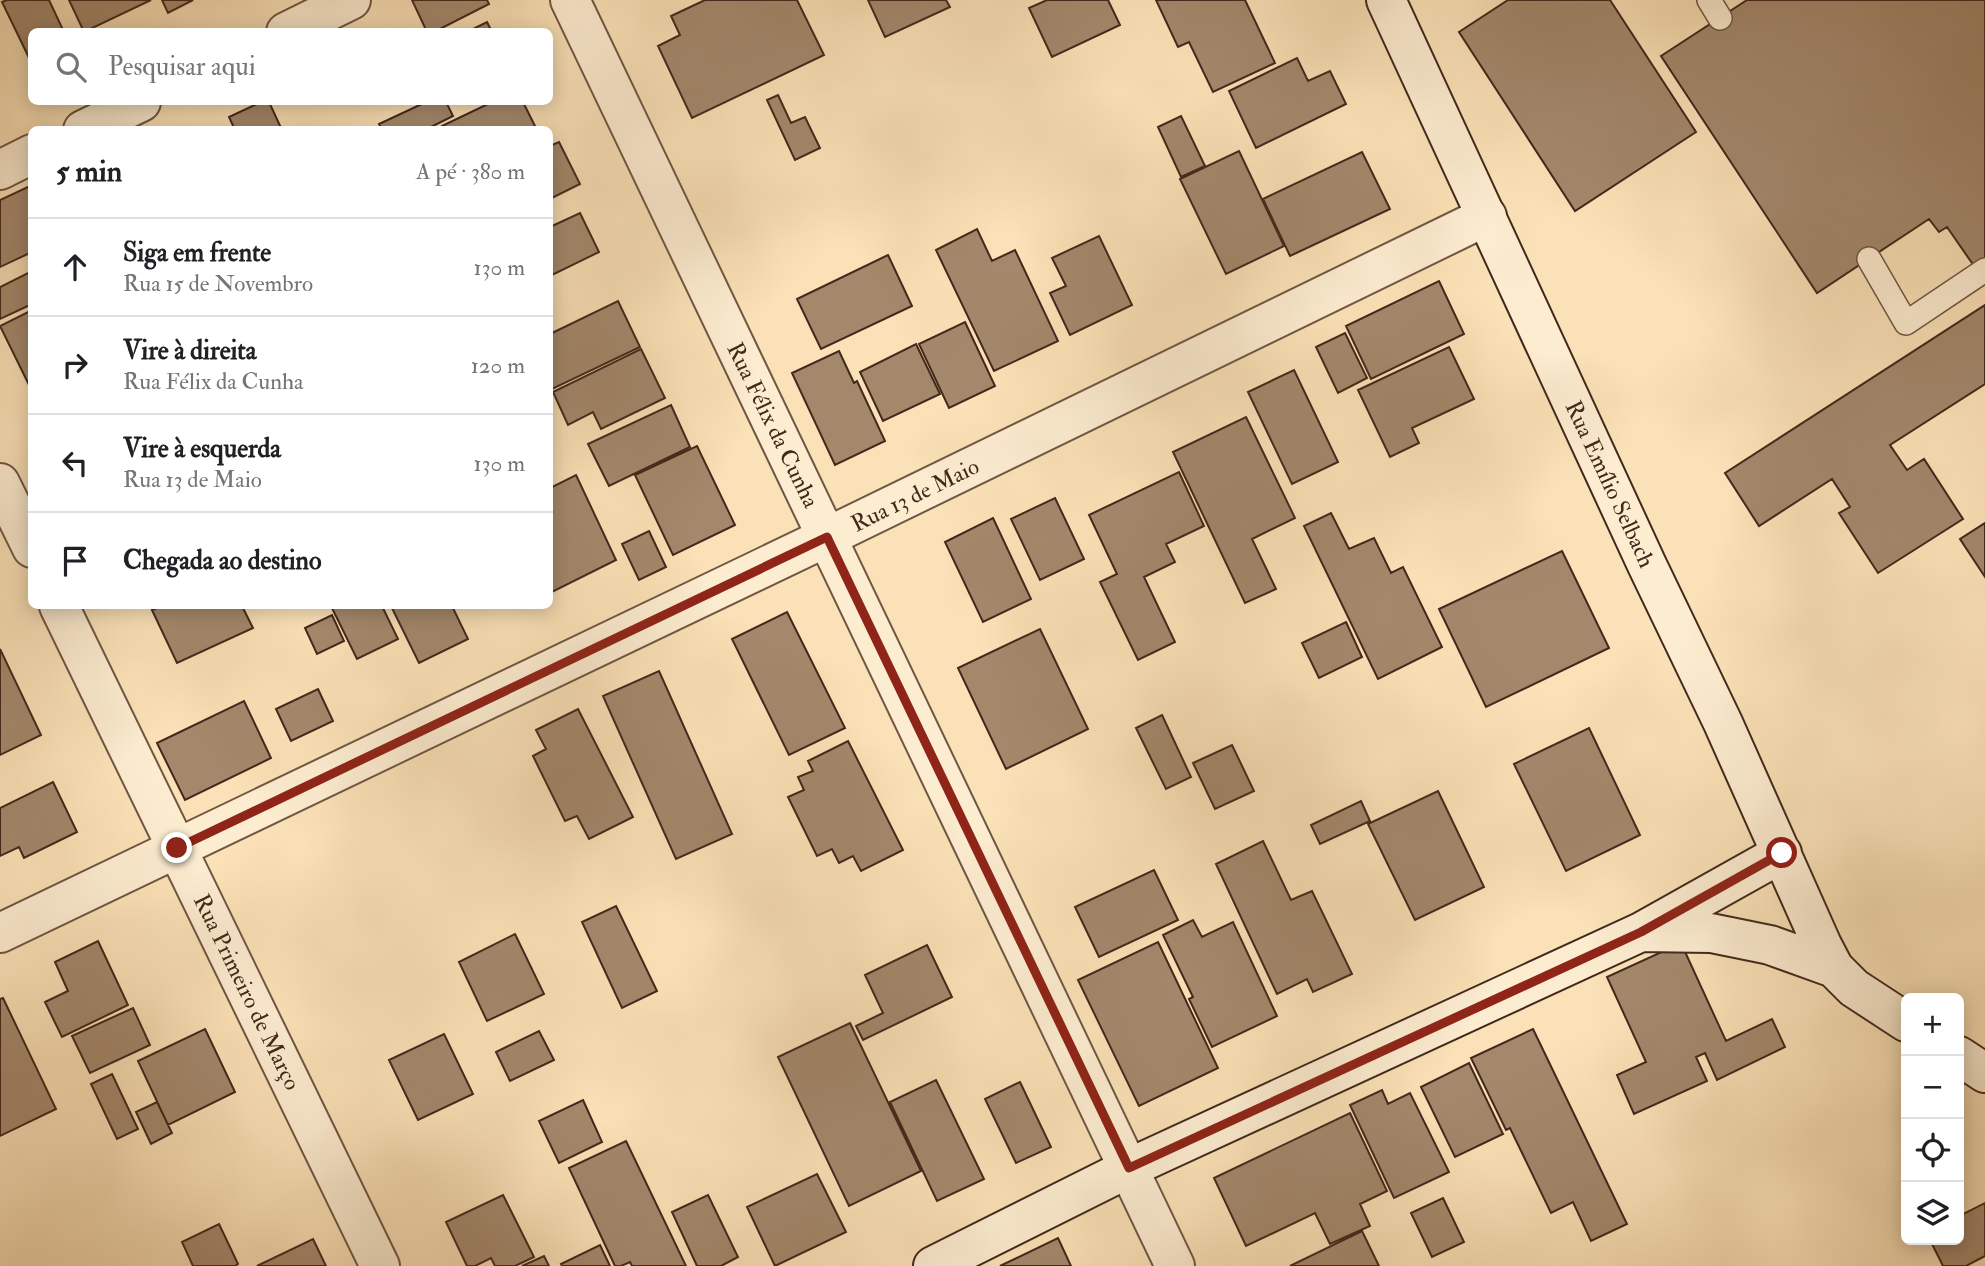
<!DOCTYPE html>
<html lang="pt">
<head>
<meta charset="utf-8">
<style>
  :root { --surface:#fff; --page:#f6f6f6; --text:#202124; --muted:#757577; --line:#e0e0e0 }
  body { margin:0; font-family:"IM FELL Double Pica",serif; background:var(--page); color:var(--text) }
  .controls { position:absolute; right:21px; bottom:21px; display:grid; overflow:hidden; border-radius:10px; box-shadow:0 4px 18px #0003 }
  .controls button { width:63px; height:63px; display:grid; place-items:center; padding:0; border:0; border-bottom:2px solid var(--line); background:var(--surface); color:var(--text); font:35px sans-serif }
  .stop { position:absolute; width:21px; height:21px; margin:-16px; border:5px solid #8f2418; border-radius:50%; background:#fff }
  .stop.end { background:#8f2418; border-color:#fff; box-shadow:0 2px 7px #0008 }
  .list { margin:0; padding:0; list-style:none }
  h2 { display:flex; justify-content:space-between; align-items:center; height:91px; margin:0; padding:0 28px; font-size:30px }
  h2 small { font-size:23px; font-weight:400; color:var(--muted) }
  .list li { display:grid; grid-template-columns:46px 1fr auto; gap:21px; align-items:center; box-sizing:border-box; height:98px; padding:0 28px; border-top:2px solid var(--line) }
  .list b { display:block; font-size:26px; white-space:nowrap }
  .list p { margin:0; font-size:23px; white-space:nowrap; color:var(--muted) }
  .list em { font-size:23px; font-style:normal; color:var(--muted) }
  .icon { flex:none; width:38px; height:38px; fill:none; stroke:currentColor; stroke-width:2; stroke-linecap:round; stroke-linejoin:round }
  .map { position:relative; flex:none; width:1985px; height:1266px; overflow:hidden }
  .search { position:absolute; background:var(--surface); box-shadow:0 4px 18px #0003; left:28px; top:28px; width:525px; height:77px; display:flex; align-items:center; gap:18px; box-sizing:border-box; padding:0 24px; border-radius:10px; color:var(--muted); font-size:26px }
  .panel { position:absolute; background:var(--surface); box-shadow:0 4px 18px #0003; left:28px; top:126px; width:525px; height:483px; border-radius:10px }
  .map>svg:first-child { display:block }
  .building { fill:#a3886c; stroke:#43281b; stroke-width:2 }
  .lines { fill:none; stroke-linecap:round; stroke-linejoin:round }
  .lane-casing { stroke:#715642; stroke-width:26 }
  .street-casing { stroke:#715642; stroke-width:42 }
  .secondary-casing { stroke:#43281b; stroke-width:42 }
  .lane { stroke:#fcecd0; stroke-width:23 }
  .street { stroke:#fcecd0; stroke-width:38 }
  .secondary { stroke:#fcecd0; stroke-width:38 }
  .route { stroke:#8f2418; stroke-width:9 }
  .labels { text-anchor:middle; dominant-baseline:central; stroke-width:5; stroke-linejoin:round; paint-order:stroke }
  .street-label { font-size:23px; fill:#43281b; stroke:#fcecd0 }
</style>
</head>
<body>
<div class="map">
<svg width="1985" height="1266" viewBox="0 0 1985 1266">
  <rect width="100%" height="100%" fill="#fbe1b7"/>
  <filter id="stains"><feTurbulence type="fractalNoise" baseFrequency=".00286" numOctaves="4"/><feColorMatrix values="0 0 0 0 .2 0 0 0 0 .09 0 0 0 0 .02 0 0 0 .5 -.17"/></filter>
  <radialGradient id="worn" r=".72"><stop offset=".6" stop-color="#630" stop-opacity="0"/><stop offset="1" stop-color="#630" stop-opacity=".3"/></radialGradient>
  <!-- building -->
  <path class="building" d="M7,0H49L64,32H32V64L2,2Z
    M69,0H151L84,32Z
    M162,0H193L168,13Z
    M412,0H487L489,4L434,32H427Z
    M705,0H797L824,55L692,118L658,46L680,35L671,16Z
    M868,0H946L950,7L885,37Z
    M1047,0H1108L1120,25L1052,57L1029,8Z
    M1156,0H1245L1275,63L1213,92L1189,42L1178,47Z
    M1508,0H1610L1696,132L1575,211L1459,32Z
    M1747,0H1985V259L1974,266L1947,227L1939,232L1929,219L1817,293L1661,56Z
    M487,22L492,32H467Z
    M1297,58L1308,81L1330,71L1346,104L1256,148L1229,91Z
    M778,95L791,123L805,117L820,148L795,160L767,100Z
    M261,102H269L282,130H235L229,117Z
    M426,102H446L453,116L425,130H382L379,124Z
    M492,102H523L537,130H444L442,126Z
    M1181,116L1205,166L1181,177L1158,127Z
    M559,142L580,184L550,199V146Z
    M1239,151L1284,246L1226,274L1180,179Z
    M1362,152L1390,209L1290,256L1263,199Z
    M32,185V252L0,267V200Z
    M580,213L599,252L550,276V227Z
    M977,229L992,261L1015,250L1058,341L994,371L936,250Z
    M1099,236L1132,305L1070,335L1050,293L1066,286L1052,258Z
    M888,255L912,306L821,349L797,299Z
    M32,271V304L0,319V287Z
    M1439,281L1464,334L1371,379L1346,326Z
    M618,301L640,347L550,390V334Z
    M1985,305V384L1890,445L1907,470L1924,459L1963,519L1878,573L1839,513L1850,507L1832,479L1759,526L1725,473Z
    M32,310V391L0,326Z
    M965,322L995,386L949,408L919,344Z
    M1345,333L1367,378L1338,393L1316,347Z
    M916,344L940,394L883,421L860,372Z
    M1449,347L1474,399L1412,428L1419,443L1390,457L1358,390Z
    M641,349L665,398L601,429L593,412L568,425L553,392Z
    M839,351L854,383L857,381L885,441L835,465L792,373Z
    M1294,370L1338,462L1292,484L1248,392Z
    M671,405L690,447L609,486L588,444Z
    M1246,417L1295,518L1252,539L1276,589L1245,603L1173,452Z
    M697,446L735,525L673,555L635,475Z
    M1179,472L1204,526L1166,544L1175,562L1144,577L1175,642L1138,660L1100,582L1117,574L1089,515Z
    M576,475L616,560L550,593V488Z
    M1055,498L1084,559L1040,580L1011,519Z
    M1331,513L1349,549L1374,538L1391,573L1403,567L1442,647L1378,679L1304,526Z
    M993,518L1031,599L983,622L945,542Z
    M1985,523V577L1960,539Z
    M649,531L666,567L639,580L622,544Z
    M1562,551L1609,648L1486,707L1439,609Z
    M163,606H242L253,628L177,663L152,610Z
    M331,606H382L398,639L357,659Z
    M391,606H452L468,639L419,663Z
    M787,612L845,728L789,755L732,639Z
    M332,615L344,641L317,654L305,628Z
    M1346,622L1362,657L1319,678L1302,643Z
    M1040,629L1088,729L1006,769L958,668Z
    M0,649L41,735L0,755Z
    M659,671L732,834L676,859L603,696Z
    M318,689L333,721L291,741L276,709Z
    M244,701L271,758L185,800L157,743Z
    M578,709L633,817L589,839L577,816L565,821L533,756L546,749L536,730Z
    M1162,715L1191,777L1166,789L1136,728Z
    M1589,728L1640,835L1566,871L1514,764Z
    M848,741L903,850L861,871L853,856L839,863L832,849L817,856L788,797L804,790L798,777L813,771L808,761Z
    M1232,745L1254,791L1215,809L1193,763Z
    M53,782L77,832L24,858L19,847L0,856V808Z
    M1438,791L1484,887L1415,920L1368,824Z
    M1361,801L1370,821L1320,844L1311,825Z
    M1263,841L1291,900L1312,891L1352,974L1313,992L1307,979L1277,994L1216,864Z
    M1154,870L1178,920L1099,957L1075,907Z
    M616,906L657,991L622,1008L582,922Z
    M1193,920L1202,937L1233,922L1277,1016L1212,1047L1189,999L1193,997L1163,935Z
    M515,934L544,994L487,1021L459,962Z
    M98,941L128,1005L62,1037L45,1002L68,991L55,962Z
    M1158,942L1218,1068L1139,1106L1078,980Z
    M1681,943L1726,1041L1772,1019L1785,1047L1717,1080L1705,1053L1696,1057L1707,1081L1634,1114L1617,1075L1646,1062L1607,977Z
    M927,945L952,997L863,1040L856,1026L883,1013L865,975Z
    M3,998L56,1109L0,1136V999Z
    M133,1008L150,1045L90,1073L72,1036Z
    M850,1023L921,1171L849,1206L778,1057Z
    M205,1029L235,1092L168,1125L138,1061Z
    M1533,1029L1627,1224L1591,1241L1573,1202L1551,1213L1510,1128L1506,1130L1471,1058Z
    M539,1031L554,1060L510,1081L496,1052Z
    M444,1034L473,1094L418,1120L389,1060Z
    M1469,1063L1503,1134L1455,1157L1421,1087Z
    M112,1074L138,1129L117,1139L91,1084Z
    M936,1080L984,1179L937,1201L890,1102Z
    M1020,1082L1051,1147L1016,1163L985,1099Z
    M1382,1090L1388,1104L1410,1093L1449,1172L1394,1198L1350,1105Z
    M583,1100L602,1142L559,1163L539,1121Z
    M157,1102L172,1133L151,1144L136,1112Z
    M1350,1113L1387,1191L1360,1204L1370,1226L1330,1244L1315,1213L1246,1246L1214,1178Z
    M626,1141L686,1266H632L630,1262L621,1266H615L569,1168Z
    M817,1174L846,1232L775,1266L747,1207Z
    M503,1195L534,1257L515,1266H495L491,1258L475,1266H467L446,1222Z
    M708,1195L738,1257L721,1266H697L672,1212Z
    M1443,1198L1464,1242L1432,1257L1411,1213Z
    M1985,1203V1256L1966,1266H1943L1930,1240H1959V1216Z
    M219,1224L238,1264L235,1266H193L182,1242Z
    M1362,1231L1379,1266H1290Z
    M1058,1238L1071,1266H1000Z
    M313,1239L326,1266H257Z
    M600,1245L610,1266H562L561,1264Z
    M544,1256L549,1266H522Z"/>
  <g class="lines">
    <defs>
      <path id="lane" d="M1709,0L1720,18
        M1869,259L1906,323L1985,270"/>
      <path id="street" d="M570,0L1175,1266
        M286,32L351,0
        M83,130L141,102
        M0,170L32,154
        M0,483L32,548
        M59,606L380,1266
        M0,933L827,537L1487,216"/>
      <path id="secondary" d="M1386,0L1647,565L1723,723L1822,945L1834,968L1854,988L1906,1022
        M1642,932L1711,933L1770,945L1834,968
        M1959,1056L1985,1073
        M933,1266L1129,1168L1641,932L1782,853"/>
    </defs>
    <!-- lane casing -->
    <use href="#lane" class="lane-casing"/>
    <!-- street casing -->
    <use href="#street" class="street-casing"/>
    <!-- secondary casing -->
    <use href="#secondary" class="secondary-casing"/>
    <!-- lane -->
    <use href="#lane" class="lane"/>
    <!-- street -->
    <use href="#street" class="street"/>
    <!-- secondary -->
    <use href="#secondary" class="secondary"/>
  </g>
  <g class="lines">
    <!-- route -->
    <path class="route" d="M177,848L827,537L1129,1168L1641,932L1782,853"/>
  </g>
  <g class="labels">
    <!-- street labels -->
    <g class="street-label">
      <text transform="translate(773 425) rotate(64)">Rua Félix da Cunha</text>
      <text transform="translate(1610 484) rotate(65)">Rua Emílio Selbach</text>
      <text transform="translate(915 495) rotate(-26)">Rua 13 de Maio</text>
      <text transform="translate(247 992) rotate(64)">Rua Primeiro de Março</text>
    </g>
  </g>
  <rect width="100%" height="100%" filter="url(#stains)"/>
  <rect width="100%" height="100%" fill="url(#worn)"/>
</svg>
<div class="controls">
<button>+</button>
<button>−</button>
<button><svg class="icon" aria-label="locate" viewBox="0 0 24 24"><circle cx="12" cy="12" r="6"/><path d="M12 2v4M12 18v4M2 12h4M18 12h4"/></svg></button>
<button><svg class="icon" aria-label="layers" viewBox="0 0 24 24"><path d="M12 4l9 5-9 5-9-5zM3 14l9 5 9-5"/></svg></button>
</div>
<div class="stop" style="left:1782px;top:853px"></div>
<div class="stop end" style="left:177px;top:848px"></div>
<div class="search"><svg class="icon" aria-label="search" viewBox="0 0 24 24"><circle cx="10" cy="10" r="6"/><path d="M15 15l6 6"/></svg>Pesquisar aqui</div>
<section class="panel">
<h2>5 min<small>A pé · 380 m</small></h2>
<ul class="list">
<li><svg class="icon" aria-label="ahead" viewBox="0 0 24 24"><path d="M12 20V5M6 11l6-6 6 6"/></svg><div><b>Siga em frente</b><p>Rua 15 de Novembro</p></div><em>130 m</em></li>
<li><svg class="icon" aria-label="right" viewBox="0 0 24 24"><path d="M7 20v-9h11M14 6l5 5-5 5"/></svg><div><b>Vire à direita</b><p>Rua Félix da Cunha</p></div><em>120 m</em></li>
<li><svg class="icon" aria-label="left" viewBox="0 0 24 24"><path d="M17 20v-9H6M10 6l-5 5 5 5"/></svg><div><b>Vire à esquerda</b><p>Rua 13 de Maio</p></div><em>130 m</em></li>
<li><svg class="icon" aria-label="arrive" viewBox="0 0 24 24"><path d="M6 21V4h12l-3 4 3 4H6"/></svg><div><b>Chegada ao destino</b></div></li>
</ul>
</section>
</div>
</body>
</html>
